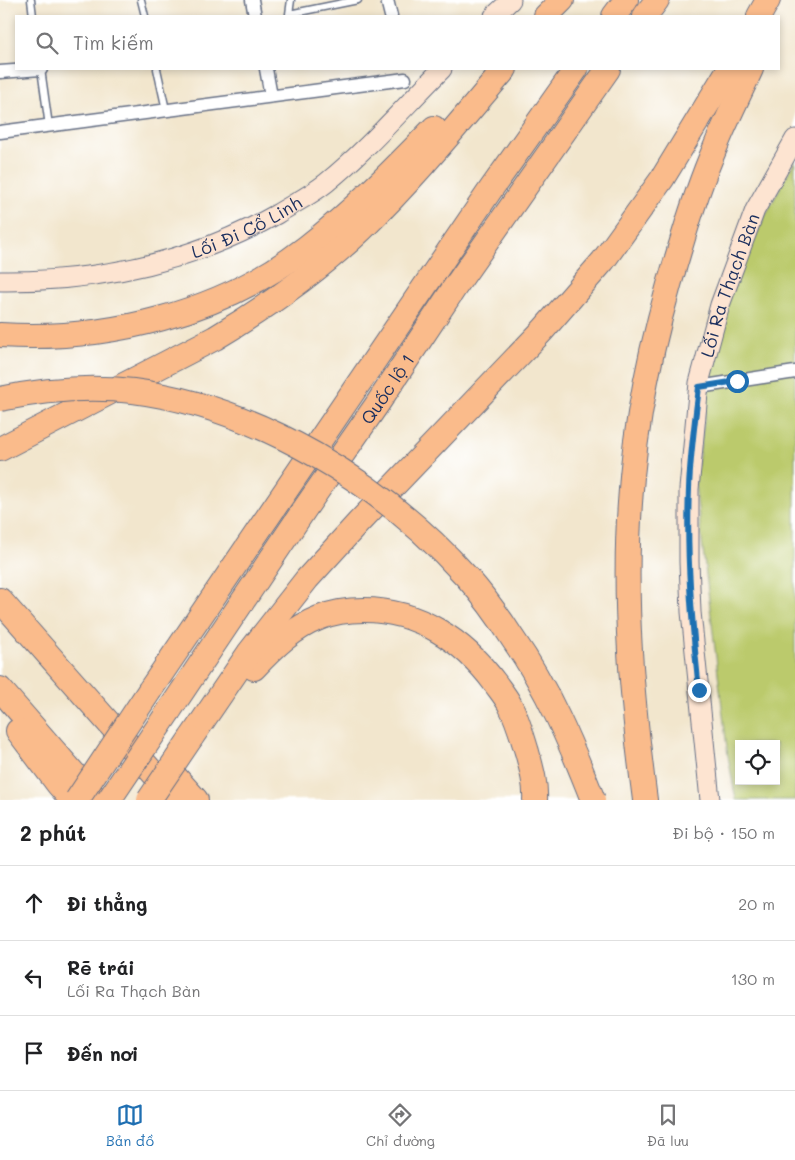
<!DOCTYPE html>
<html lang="vi">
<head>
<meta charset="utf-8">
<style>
  :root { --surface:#fff; --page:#f2f2f2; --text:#202124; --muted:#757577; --line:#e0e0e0; --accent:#1f6fb2 }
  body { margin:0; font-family:Mali,sans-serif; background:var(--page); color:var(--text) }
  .controls { position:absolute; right:15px; bottom:15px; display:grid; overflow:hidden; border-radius:0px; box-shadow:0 2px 8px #0003 }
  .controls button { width:45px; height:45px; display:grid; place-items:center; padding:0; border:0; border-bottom:1px solid var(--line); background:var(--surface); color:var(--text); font:25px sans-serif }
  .stop { position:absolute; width:15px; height:15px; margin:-11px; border:4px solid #1f6fb2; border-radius:50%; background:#fff }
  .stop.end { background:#1f6fb2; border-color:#fff; box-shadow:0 1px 5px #0008 }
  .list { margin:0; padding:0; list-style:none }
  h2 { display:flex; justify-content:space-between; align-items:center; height:65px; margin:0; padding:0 20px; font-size:21px }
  h2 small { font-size:16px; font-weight:400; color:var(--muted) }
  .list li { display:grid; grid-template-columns:32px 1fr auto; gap:15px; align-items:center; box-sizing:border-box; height:75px; padding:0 20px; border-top:1px solid var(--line) }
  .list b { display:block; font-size:19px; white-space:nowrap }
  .list p { margin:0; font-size:16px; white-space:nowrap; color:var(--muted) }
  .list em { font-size:16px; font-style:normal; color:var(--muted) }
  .icon { flex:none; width:28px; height:28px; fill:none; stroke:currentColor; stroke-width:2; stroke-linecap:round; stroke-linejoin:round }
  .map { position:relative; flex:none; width:795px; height:800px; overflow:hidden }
  .search { position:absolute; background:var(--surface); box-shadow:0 2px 8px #0003; left:15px; right:15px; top:15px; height:55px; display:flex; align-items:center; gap:12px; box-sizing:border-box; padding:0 18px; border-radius:0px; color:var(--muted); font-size:19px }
  .sheet { height:290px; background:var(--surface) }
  nav { display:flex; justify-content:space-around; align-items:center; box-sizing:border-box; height:70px; border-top:1px solid var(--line); background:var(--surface); font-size:14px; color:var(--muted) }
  nav a { display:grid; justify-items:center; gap:2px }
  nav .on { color:var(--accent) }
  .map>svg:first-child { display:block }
  .green { fill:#bbca6c; stroke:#6b7c65; fill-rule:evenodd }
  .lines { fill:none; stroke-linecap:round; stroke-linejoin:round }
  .service-casing { stroke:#666f85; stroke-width:9 }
  .minor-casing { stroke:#666f85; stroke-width:15 }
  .secondary-casing { stroke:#666f85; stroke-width:21 }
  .motorway-casing { stroke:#666f85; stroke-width:26 }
  .service { stroke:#fff; stroke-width:6 }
  .minor { stroke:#fff; stroke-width:12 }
  .secondary { stroke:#fde4d1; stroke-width:19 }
  .motorway { stroke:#fabb8b; stroke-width:24 }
  .motorway-bridge-casing { stroke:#666f85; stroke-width:26; stroke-linecap:butt }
  .motorway-bridge { stroke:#fabb8b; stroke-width:24 }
  .route { stroke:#1f6fb2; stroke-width:6 }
  .labels { text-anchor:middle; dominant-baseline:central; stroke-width:4; stroke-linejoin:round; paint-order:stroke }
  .street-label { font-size:18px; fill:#1b2f5e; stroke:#fff }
</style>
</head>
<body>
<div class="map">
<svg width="795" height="800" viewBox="0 0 795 800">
  <rect width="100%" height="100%" fill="#fff"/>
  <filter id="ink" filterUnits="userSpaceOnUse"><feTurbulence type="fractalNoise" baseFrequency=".02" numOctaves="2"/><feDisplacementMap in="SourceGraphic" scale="10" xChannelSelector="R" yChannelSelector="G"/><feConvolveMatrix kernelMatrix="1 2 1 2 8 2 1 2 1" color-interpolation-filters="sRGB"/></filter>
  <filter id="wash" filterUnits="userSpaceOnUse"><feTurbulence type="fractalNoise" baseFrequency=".0096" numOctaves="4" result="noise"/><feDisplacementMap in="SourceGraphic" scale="20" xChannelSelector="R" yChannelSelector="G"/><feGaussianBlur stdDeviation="1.12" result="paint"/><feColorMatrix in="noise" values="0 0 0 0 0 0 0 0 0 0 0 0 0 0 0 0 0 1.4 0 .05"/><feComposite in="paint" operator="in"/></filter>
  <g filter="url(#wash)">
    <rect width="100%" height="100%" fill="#f2e6cd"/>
    <!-- green -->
    <path class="green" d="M795,160V800H736L728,756L695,484L718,323L764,218ZM739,744H776V781H739Z"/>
  </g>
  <g filter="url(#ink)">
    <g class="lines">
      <defs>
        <path id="service" d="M31,0L33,16
          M141,0L145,16
          M291,0L289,14L358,0
          M41,69L49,126
          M157,69L166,110"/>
        <path id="minor" d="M252,0L255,16
          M387,0L391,16
          M266,69L271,96
          M0,72L41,69
          M0,132L405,79
          M699,387L795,372"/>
        <g id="secondary">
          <path d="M494,16L511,0"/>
          <path id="s1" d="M0,281C98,282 192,262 277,214C293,204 311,195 326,183C368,149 404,107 442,69"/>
          <path id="s2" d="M710,800L691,612L689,562V489L699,383L720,305L755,210L795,139"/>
        </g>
        <g id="motorway">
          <path d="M546,16L562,0"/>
          <path d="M614,16L626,0"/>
          <path d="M645,16L657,0"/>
          <path d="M759,16L768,0"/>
          <path d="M0,335C105,342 223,313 307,247C353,211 393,170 434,128"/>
          <path d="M0,449L215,338C267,307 317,272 361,230C413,180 459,123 505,69"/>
          <path d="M0,600L177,800"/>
          <path d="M254,668C273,648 293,628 319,618C333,612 350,610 364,610C418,610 464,641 495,683C500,690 506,697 510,705C518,720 522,736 527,752C531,767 536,783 535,800"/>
          <path d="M0,689L97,800"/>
          <path d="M150,690L491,189L576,69"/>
          <path id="s3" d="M169,711L306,507L378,403L455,287L608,69"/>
          <path d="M18,731L58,784L72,800"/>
          <path d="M191,738L249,653L307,579L359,522L543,330L603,261L662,179L729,69"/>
          <path d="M171,772L196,800"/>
          <path d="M645,800C632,701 623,602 630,503C635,416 654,331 680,248C690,214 701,180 715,148C726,121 739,95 751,69"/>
        </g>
      </defs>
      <!-- service casing -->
      <use href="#service" class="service-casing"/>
      <!-- minor casing -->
      <use href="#minor" class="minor-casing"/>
      <!-- secondary casing -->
      <use href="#secondary" class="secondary-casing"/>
      <!-- motorway casing -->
      <use href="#motorway" class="motorway-casing"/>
      <!-- service -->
      <use href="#service" class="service"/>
      <!-- minor -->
      <use href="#minor" class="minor"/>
      <!-- secondary -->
      <use href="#secondary" class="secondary"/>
      <!-- motorway -->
      <use href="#motorway" class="motorway"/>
      <defs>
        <path id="motorway-bridge" d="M0,399C43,390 89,386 133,391C258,407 382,483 466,576C483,595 499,617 513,639C548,689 571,744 593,800
          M77,800L150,690
          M109,800L169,711
          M149,800L191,738"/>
      </defs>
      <!-- motorway-bridge casing -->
      <use href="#motorway-bridge" class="motorway-bridge-casing"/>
      <!-- motorway-bridge -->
      <use href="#motorway-bridge" class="motorway-bridge"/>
    </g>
  </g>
  <g class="lines" filter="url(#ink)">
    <!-- route -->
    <path class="route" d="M699,690C692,624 686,556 689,489C690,455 695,421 699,387L737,381"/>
  </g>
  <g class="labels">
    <!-- street labels -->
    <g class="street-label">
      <text stroke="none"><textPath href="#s1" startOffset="255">Lối Đi Cổ Linh</textPath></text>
      <text stroke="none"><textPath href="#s2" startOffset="521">Lối Ra Thạch Bàn</textPath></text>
      <text stroke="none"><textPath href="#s3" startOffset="389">Quốc lộ 1</textPath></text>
    </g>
  </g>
</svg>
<div class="controls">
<button><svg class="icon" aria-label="locate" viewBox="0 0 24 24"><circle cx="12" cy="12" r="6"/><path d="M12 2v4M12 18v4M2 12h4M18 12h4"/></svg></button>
</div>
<div class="stop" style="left:737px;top:381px"></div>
<div class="stop end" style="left:699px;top:690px"></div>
<div class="search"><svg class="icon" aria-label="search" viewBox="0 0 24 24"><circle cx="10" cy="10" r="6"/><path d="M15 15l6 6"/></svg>Tìm kiếm</div>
</div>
<section class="sheet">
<h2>2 phút<small>Đi bộ · 150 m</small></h2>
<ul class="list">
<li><svg class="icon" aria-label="ahead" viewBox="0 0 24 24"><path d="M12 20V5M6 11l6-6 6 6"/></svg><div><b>Đi thẳng</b></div><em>20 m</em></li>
<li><svg class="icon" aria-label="left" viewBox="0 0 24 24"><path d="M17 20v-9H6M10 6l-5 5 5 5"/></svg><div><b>Rẽ trái</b><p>Lối Ra Thạch Bàn</p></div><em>130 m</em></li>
<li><svg class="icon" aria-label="arrive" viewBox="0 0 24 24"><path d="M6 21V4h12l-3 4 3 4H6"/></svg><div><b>Đến nơi</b></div></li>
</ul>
</section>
<nav>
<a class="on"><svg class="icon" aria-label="map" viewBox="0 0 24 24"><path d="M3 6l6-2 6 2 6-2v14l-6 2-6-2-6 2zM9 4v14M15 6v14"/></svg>Bản đồ</a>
<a><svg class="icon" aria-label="directions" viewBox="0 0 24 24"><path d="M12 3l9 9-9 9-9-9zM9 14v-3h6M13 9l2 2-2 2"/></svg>Chỉ đường</a>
<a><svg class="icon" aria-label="saved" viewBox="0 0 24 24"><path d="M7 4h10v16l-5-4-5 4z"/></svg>Đã lưu</a>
</nav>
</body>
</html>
